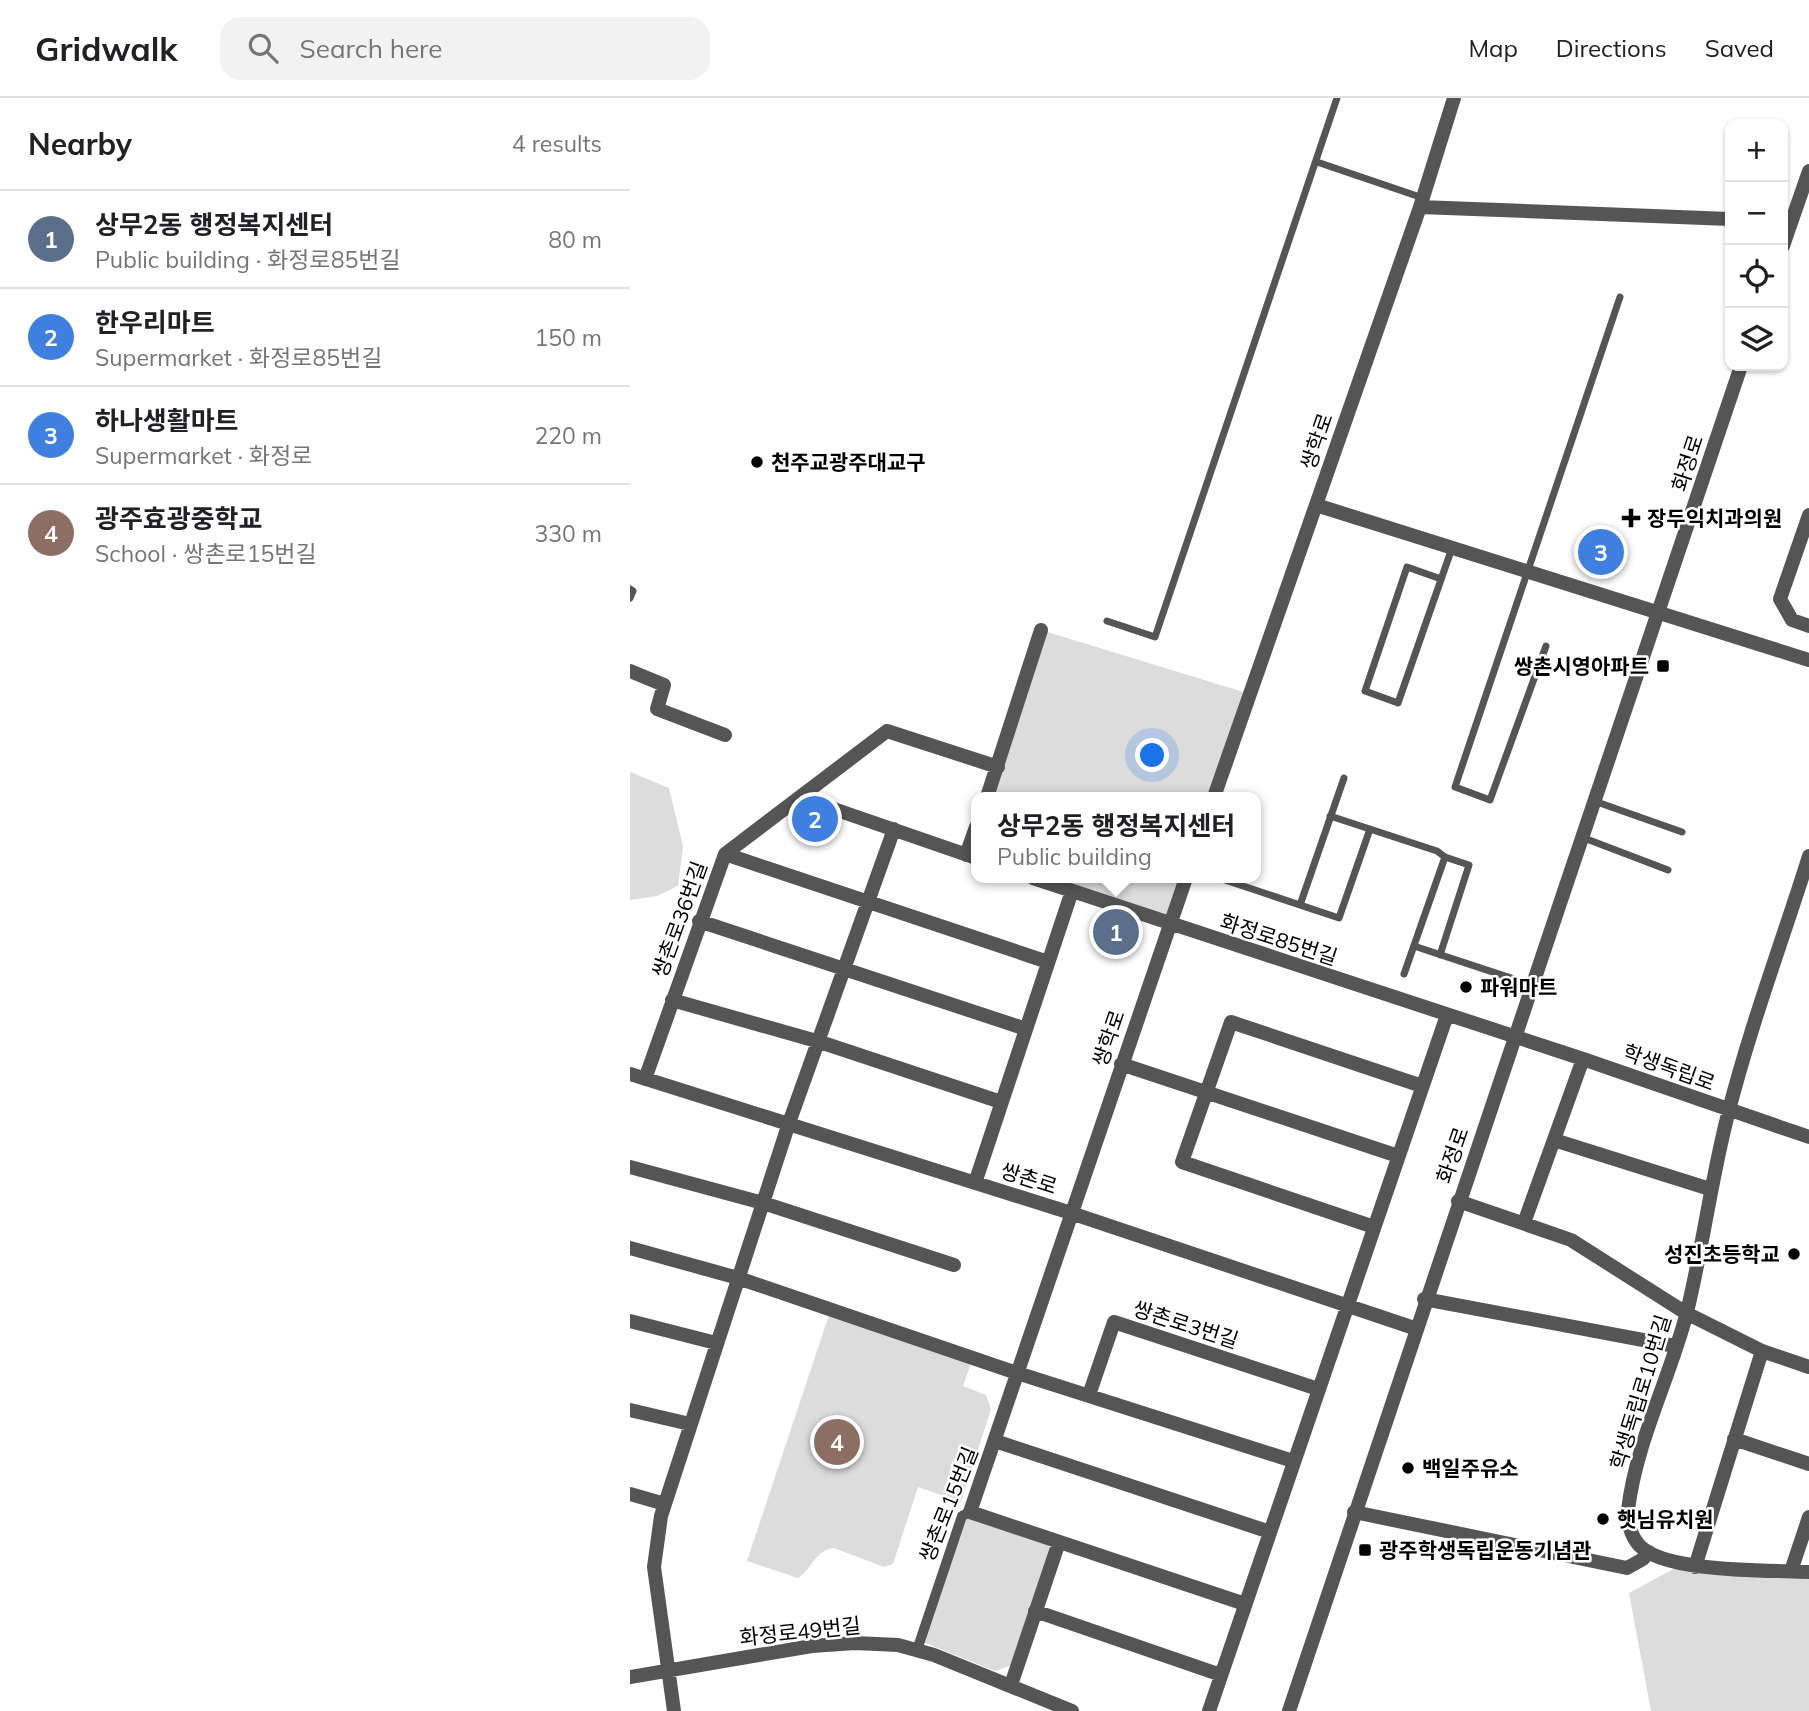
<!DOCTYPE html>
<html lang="en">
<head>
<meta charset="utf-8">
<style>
  :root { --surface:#fff; --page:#f2f2f2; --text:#202124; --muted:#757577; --line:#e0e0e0; --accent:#111827 }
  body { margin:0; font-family:Mulish,"Noto Sans KR",sans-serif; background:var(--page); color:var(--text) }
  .controls { position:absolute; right:21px; top:21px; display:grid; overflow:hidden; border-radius:14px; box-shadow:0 2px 5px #0004 }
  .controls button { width:63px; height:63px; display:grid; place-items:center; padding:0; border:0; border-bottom:2px solid var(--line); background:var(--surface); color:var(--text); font:35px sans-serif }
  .you { position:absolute; left:523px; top:658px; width:24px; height:24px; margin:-18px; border:5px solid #fff; border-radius:50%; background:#1a73e8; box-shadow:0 0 0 10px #1a73e833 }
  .badge { display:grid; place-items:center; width:46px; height:46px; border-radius:50%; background:var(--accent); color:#fff; font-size:23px; font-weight:700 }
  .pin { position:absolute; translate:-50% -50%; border:4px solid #fff; box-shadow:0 2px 7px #0006 }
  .popup { position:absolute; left:341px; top:694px; width:290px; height:91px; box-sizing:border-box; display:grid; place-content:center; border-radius:14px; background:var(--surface); filter:drop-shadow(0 2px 5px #0005); font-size:23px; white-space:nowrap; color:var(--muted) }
  .popup b { font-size:26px; color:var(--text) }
  .popup::after { content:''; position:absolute; left:50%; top:100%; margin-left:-14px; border:14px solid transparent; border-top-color:var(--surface) }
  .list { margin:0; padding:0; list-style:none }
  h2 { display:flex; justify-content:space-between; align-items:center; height:91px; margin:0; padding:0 28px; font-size:30px }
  h2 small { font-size:23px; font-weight:400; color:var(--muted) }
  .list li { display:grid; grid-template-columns:46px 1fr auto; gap:21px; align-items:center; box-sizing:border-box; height:98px; padding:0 28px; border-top:2px solid var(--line) }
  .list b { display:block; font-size:26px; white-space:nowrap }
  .list p { margin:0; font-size:23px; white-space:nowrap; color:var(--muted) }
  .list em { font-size:23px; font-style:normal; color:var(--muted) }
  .icon { flex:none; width:38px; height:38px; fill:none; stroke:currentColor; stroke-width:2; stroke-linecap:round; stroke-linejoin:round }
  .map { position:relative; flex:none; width:1179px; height:1613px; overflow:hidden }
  header { display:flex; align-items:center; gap:42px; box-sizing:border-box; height:98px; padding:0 35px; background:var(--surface); border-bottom:2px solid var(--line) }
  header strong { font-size:33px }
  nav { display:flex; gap:38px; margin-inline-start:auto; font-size:24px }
  .search { width:490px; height:63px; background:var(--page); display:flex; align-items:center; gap:18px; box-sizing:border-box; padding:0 24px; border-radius:21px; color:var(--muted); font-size:26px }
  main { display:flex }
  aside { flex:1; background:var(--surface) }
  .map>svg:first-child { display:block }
  .green { fill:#dcdcdc }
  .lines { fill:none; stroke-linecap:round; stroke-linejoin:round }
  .service { stroke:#555; stroke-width:7 }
  .pedestrian { stroke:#555; stroke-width:10 }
  .minor { stroke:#555; stroke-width:14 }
  .tertiary { stroke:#555; stroke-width:14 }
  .poi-dot { fill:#000; stroke:#fff; stroke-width:2.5 }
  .labels { text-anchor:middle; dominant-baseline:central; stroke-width:5; stroke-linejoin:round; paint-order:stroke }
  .street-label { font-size:21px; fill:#000; stroke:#fff }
  .poi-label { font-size:21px; font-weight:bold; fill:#000; stroke:#fff; text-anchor:start }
</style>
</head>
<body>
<header>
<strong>Gridwalk</strong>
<div class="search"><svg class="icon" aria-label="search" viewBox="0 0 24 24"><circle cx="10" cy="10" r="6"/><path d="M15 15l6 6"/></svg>Search here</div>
<nav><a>Map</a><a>Directions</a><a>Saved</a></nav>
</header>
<main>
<aside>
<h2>Nearby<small>4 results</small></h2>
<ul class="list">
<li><span class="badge" style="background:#5c6f8a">1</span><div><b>상무2동 행정복지센터</b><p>Public building · 화정로85번길</p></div><em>80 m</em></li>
<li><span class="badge" style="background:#3f7fe0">2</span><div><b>한우리마트</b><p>Supermarket · 화정로85번길</p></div><em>150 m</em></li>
<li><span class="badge" style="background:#3f7fe0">3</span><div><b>하나생활마트</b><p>Supermarket · 화정로</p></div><em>220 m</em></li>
<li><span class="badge" style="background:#8d6e63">4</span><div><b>광주효광중학교</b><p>School · 쌍촌로15번길</p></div><em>330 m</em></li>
</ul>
</aside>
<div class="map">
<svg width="1179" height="1613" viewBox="0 0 1179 1613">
  <rect width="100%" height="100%" fill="#fff"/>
  <!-- green -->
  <path class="green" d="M411,532L620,596L584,699H357Z
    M0,674L39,690L53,748L48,788L27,798L0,802Z
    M403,780H556L539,827Z
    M199,1217L341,1265L333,1288L356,1297L361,1311L331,1404L288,1389L263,1466L254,1469L204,1450C185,1452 183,1470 168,1480L117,1463Z
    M337,1419L418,1446L421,1454L382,1567L365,1573L293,1544Z
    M1049,1468L1179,1474V1613H1021L999,1495Z"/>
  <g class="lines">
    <!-- service -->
    <path class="service" d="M687,64L793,100
      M811,481L777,469L735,593L768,605L822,450
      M0,491L3,493L0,500
      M477,523L525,539L707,0
      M916,548L860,702L825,689L990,199
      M967,704L1052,734
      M700,718L807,753L815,759
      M954,740L1038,772
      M589,780L709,820L740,731
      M670,807L714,680
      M784,848L902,887
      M774,876L815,759L839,767L810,857"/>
    <!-- pedestrian -->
    <path class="pedestrian" d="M287,1552L332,1418L340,1414"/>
    <!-- minor -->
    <path class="minor" d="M790,109L1100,121
      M686,407L1179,562
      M1179,417L1150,501L1162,522L1179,528
      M0,573L34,587L27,611L95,637
      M357,699L411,532
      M584,699L790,109L824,0
      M172,700L346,760
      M95,756L418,864
      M336,757L346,729
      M1179,758C1152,844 1120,929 1098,1016C1081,1082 1073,1148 1057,1214C1040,1280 1006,1344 998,1412C997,1424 1001,1438 1009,1447C1033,1475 1142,1472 1179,1474
      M403,780L953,961L1179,1039
      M556,780L340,1414L615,1506
      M69,823L396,931
      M42,902L190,944L371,1004
      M491,966L768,1058
      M0,976L441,1115L784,1230
      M15,981L95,756L257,633L368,669
      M924,1042L1080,1091
      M0,1069L133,1105L324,1167
      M345,1085L442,793
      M828,1103L941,1142L1056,1215L1132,1253L1179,1269
      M894,1125L953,961
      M744,1129L552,1064L601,924L792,988
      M0,1150L108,1180L387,1275L663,1363
      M794,1201L1045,1248
      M0,1223L86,1245
      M459,1297L484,1224L688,1291
      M0,1312L60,1326
      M1104,1341L1179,1366
      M365,1343L640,1434
      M0,1396L35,1406
      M724,1414L997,1470L1013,1461L1019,1454
      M1065,1469L1132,1253
      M1161,1473L1179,1419
      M405,1513L591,1577
      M0,1579L182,1548L225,1545L268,1547L304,1557L442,1613
      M381,1587L429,1444
      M44,1613L24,1469L31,1418L159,1025L264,731
      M579,1613L817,917"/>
    <!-- tertiary -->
    <path class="tertiary" d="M1153,148L1179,73
      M659,1613C806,1163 962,717 1111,268"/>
  </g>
  <!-- markers -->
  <g class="poi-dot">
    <circle cx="127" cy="364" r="7"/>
    <path d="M997.5 409.5h7v7h7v7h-7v7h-7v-7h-7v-7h7z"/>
    <rect x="1026" y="561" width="14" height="14" rx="3.5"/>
    <circle cx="836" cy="889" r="7"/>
    <circle cx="1164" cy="1156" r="7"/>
    <circle cx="778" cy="1370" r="7"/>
    <circle cx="973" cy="1421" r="7"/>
    <rect x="728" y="1445" width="14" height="14" rx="3.5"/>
  </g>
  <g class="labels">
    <!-- street labels -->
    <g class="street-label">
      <text transform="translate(686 343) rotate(-71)">쌍학로</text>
      <text transform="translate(1057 365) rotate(-72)">화정로</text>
      <text transform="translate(49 821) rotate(-70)">쌍촌로36번길</text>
      <text transform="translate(649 841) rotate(18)">화정로85번길</text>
      <text transform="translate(478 940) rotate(-71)">쌍학로</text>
      <text transform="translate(1039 969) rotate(20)">학생독립로</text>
      <text transform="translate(822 1057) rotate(-71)">화정로</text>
      <text transform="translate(399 1080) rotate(18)">쌍촌로</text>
      <text transform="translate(556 1226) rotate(18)">쌍촌로3번길</text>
      <text transform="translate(1010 1294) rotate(-73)">학생독립로10번길</text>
      <text transform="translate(318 1406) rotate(-68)">쌍촌로15번길</text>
      <text transform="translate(170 1533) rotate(-6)">화정로49번길</text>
    </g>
    <!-- poi labels -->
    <g class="poi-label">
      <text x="141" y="364">천주교광주대교구</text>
      <text x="1017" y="420">장두익치과의원</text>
      <text x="1019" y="568" text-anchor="end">쌍촌시영아파트</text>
      <text x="850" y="889">파워마트</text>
      <text x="1150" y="1156" text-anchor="end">성진초등학교</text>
      <text x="792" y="1370">백일주유소</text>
      <text x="987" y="1421">햇님유치원</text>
      <text x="749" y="1452">광주학생독립운동기념관</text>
    </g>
  </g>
</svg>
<div class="controls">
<button>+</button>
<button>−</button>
<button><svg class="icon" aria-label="locate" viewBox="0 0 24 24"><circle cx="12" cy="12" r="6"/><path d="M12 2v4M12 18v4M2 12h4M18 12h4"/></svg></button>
<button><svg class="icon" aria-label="layers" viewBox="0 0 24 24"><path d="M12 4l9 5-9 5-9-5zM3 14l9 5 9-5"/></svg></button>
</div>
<div class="you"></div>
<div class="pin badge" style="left:486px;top:834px;background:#5c6f8a">1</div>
<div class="popup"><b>상무2동 행정복지센터</b>Public building</div>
<div class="pin badge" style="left:185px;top:721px;background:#3f7fe0">2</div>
<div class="pin badge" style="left:971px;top:454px;background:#3f7fe0">3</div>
<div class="pin badge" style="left:207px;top:1344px;background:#8d6e63">4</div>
</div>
</main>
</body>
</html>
